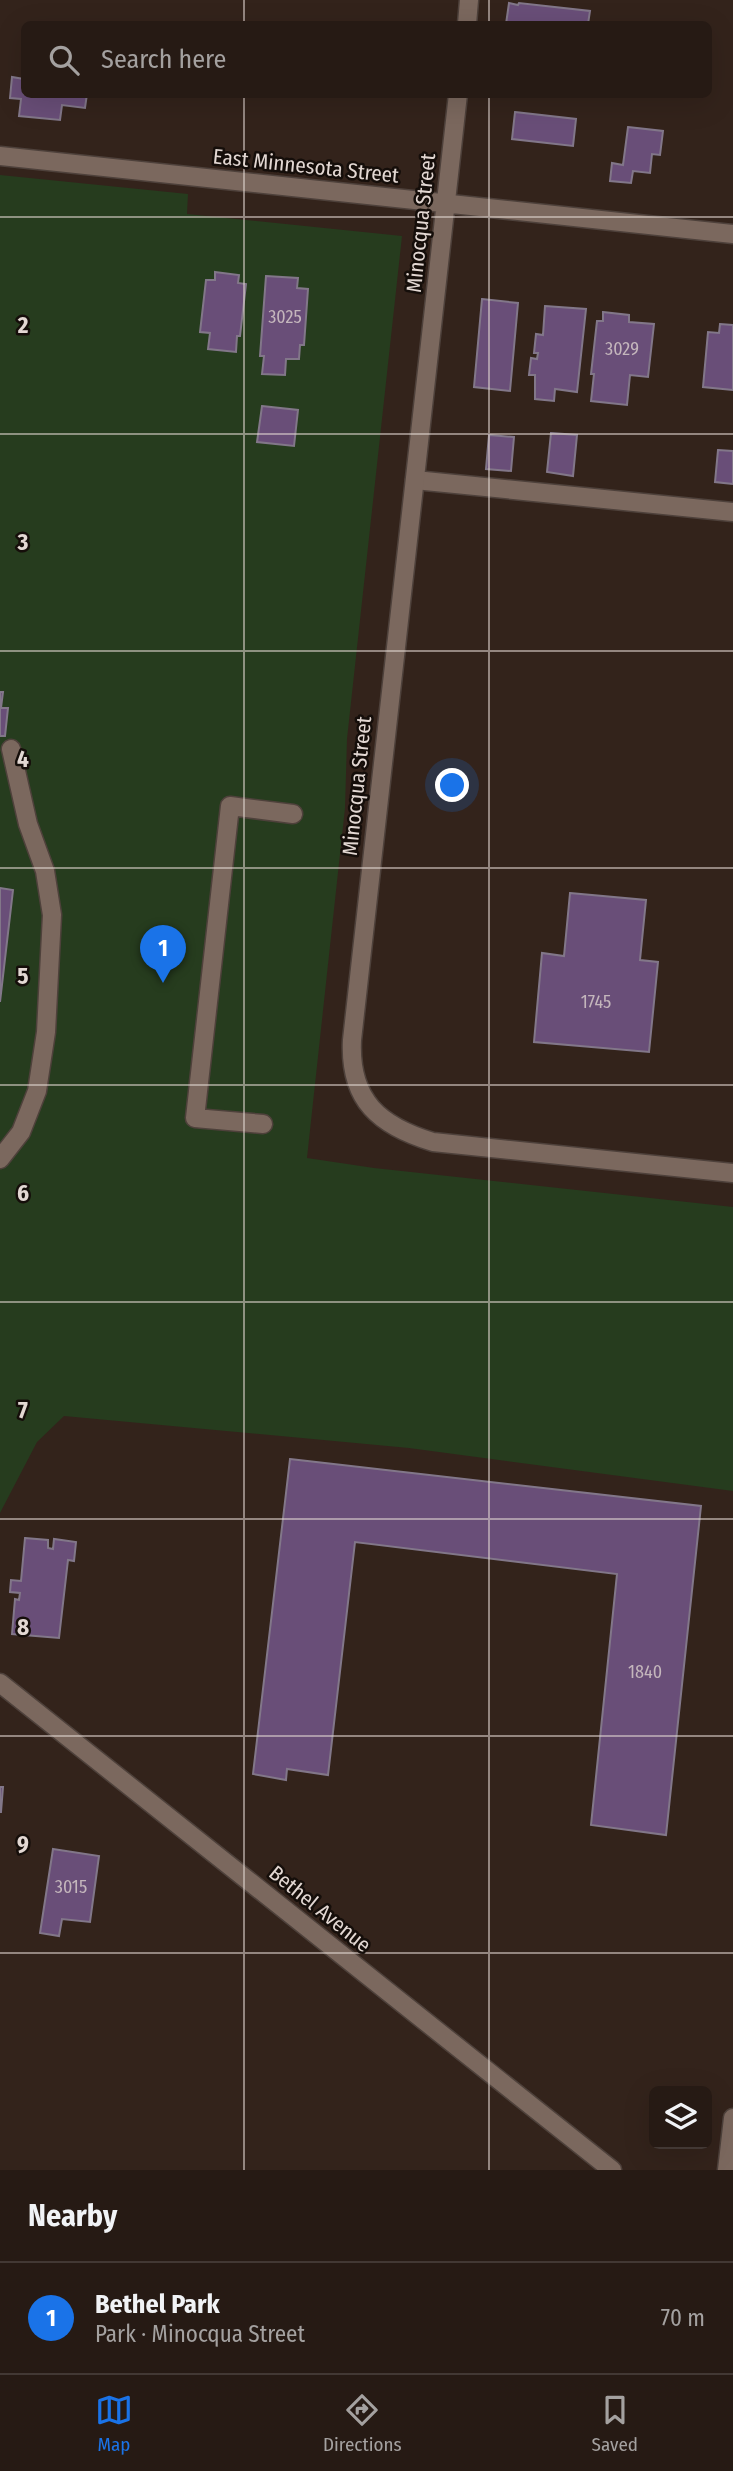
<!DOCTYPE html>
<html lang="en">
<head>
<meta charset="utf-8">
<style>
  :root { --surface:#261a14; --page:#2e231d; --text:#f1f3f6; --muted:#a4a1a0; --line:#423834; --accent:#1a73e8 }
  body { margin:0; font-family:"Fira Sans Condensed",sans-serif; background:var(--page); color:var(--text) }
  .controls { position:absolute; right:21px; bottom:21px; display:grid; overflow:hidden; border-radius:10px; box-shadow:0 7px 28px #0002 }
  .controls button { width:63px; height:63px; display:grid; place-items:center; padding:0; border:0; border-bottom:2px solid var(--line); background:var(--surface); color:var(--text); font:35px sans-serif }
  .you { position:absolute; left:453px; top:786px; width:24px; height:24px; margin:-18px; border:5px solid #fff; border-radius:50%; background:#1a73e8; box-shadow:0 0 0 10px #1a73e833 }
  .badge { display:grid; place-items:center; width:46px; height:46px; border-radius:50%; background:var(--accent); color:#fff; font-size:23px; font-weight:700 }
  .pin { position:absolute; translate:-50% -58px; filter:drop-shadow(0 2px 4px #0008) }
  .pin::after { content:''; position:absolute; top:37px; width:24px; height:21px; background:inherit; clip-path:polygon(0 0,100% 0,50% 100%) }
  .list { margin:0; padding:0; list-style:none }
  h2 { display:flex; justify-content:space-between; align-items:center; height:91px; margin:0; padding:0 28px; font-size:30px }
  h2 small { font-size:23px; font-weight:400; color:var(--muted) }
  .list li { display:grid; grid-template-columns:46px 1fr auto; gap:21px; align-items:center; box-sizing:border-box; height:112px; padding:0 28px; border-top:2px solid var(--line) }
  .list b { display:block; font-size:26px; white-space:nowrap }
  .list p { margin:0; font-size:23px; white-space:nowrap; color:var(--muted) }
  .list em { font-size:23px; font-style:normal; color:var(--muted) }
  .icon { flex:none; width:38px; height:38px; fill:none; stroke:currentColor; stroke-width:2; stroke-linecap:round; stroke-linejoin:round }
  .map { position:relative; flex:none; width:733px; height:2170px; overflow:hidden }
  .search { position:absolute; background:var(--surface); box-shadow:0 7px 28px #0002; left:21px; right:21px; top:21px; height:77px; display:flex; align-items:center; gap:18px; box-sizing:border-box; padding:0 24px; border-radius:10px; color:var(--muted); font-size:26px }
  .sheet { height:203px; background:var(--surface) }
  nav { display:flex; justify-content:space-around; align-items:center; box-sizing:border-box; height:98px; border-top:2px solid var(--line); background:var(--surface); font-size:19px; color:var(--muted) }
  nav a { display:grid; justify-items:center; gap:4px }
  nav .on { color:var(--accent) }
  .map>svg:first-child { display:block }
  .green { fill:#263c1e }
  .building { fill:#694e78; stroke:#827789; stroke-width:2 }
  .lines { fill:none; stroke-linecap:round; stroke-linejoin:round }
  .lane-casing { stroke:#4e413b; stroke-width:21 }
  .street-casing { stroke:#4e413b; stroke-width:21 }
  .secondary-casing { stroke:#4e413b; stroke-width:21 }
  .lane { stroke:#7b685e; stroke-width:18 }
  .street { stroke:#7b685e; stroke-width:18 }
  .secondary { stroke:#7b685e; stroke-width:18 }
  .grid { fill:none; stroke:#e3d8d3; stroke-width:2; stroke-opacity:0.55 }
  .labels { text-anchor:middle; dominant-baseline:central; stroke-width:5; stroke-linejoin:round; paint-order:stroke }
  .number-label { font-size:18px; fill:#c4b6bc }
  .street-label { font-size:21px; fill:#e3d8d3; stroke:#150e0a }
  .grid-label { font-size:23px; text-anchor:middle; font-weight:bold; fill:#e3d8d3; stroke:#150e0a; stroke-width:5; stroke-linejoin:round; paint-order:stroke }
</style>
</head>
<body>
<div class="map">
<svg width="733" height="2170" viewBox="0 0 733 2170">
  <rect width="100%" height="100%" fill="#33231b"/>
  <!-- green -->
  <path class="green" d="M0,175L188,194L187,214L402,236L347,739L345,808L307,1158L374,1168L733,1207V1491L409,1448L64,1416L37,1442L0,1513Z"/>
  <!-- building -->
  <path class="building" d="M509,3L518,5L519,3L590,11L588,24H506Z
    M24,72V94H87L85,108L62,105L60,120L19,116L21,99L10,98L12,77L24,79Z
    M515,112L576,119L573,146L512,139Z
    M628,127L663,131L660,155L652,154L650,173L633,171L631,183L610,181L612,163L623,165Z
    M215,272L239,275L238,283L246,284L240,336H237L236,352L208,349L210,333L200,332L206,280H215Z
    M266,276L298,278L297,288L308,289L304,345H300L299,359H286L285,375L262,374L264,356H260Z
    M482,299L518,303L510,391L474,387Z
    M545,306L586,309L577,392L555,389L554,401L535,399V375H529L531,358L537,359L538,353H534L536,334L543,335Z
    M603,312L629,315V322L654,324L648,377L630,375L627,405L591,401L594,374H591L597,321H603Z
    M720,324L733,325V390L703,387L708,332L719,333Z
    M262,406L298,410L294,446L257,442Z
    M551,433L577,435L573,476L547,472Z
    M489,435L514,437L511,471L486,469Z
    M718,450L733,451V484L715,482Z
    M0,692H3L1,708H8L5,736H0Z
    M0,888L13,890L0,1002Z
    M570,893L646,900L640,960L658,962L649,1052L534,1042L542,953L564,956Z
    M290,1459L701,1506L666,1835L591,1825L617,1574L355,1542L328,1775L287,1769L286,1780L253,1774Z
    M25,1538L48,1540V1548L53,1549L54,1539L76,1542L74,1561L68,1560L59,1638L12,1634L15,1599L19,1600L20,1593L10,1592L11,1580L21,1581Z
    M0,1787H3L1,1812H0Z
    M53,1849L99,1856L90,1922L62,1919L59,1936L40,1933Z"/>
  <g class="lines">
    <defs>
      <path id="lane" d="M415,480L733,512
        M263,1124L195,1118L230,806L293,814
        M0,1159L21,1132L37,1091L46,1032L52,915L45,871L28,824L11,749"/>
      <path id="street" d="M467,24L469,0
        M458,94L352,1040C349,1101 380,1126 433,1142L733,1173
        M0,156L733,234
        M727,2170L733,2118"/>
      <path id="secondary" d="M0,1683L612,2170"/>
    </defs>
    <!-- lane casing -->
    <use href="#lane" class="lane-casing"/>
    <!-- street casing -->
    <use href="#street" class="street-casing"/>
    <!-- secondary casing -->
    <use href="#secondary" class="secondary-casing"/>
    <!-- lane -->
    <use href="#lane" class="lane"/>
    <!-- street -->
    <use href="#street" class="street"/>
    <!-- secondary -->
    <use href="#secondary" class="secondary"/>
  </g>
  <!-- grid -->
  <path class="grid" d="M244,0V24M489,0V24M244,94V2170M489,94V2170M0,217H733M0,434H733M0,651H733M0,868H733M0,1085H733M0,1302H733M0,1519H733M0,1736H733M0,1953H733"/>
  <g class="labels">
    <!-- number labels -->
    <g class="number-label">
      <text x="285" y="317">3025</text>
      <text x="622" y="349">3029</text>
      <text x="596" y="1002">1745</text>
      <text x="645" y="1672">1840</text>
      <text x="71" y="1887">3015</text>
    </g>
    <!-- street labels -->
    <g class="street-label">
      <text transform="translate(306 166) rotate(6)">East Minnesota Street</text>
      <text transform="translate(421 223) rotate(-84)">Minocqua Street</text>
      <text transform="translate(357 786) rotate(-84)">Minocqua Street</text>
      <text transform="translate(320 1909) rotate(39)">Bethel Avenue</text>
    </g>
  </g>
  <g class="grid-label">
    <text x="23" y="333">2</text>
    <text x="23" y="550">3</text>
    <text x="23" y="767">4</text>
    <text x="23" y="984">5</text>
    <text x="23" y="1201">6</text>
    <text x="23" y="1418">7</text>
    <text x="23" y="1635">8</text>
    <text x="23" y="1852">9</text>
  </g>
</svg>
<div class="controls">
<button><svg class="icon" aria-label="layers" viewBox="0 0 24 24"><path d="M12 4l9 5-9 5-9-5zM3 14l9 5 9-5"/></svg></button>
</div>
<div class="you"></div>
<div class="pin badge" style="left:163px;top:983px">1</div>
<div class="search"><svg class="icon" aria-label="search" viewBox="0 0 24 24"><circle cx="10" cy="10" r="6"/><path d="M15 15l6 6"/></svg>Search here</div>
</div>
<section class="sheet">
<h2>Nearby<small></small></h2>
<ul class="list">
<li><span class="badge">1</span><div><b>Bethel Park</b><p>Park · Minocqua Street</p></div><em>70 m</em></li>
</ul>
</section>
<nav>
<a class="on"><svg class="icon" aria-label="map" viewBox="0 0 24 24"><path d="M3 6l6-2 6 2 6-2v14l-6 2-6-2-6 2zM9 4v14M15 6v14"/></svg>Map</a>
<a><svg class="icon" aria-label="directions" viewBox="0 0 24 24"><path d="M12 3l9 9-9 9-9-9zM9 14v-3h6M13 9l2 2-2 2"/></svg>Directions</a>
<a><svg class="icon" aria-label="saved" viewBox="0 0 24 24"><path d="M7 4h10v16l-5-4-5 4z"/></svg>Saved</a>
</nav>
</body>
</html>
